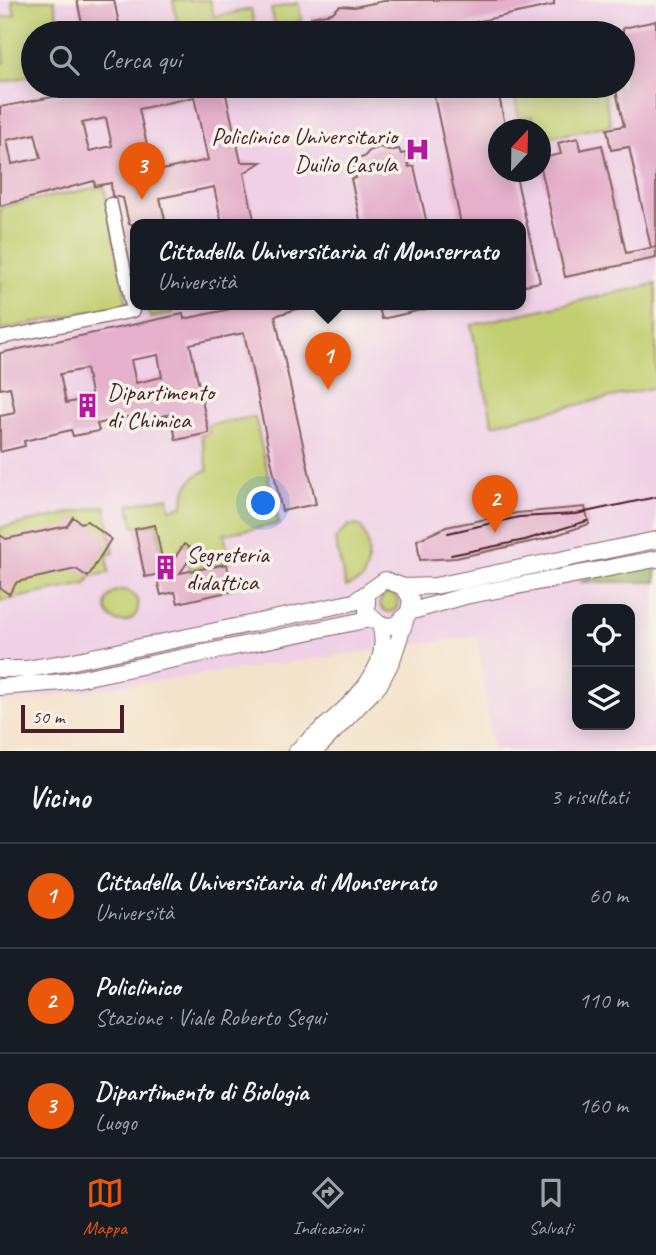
<!DOCTYPE html>
<html lang="it">
<head>
<meta charset="utf-8">
<style>
  :root { --surface:#171b24; --page:#20242c; --text:#f1f3f6; --muted:#9ea1a6; --line:#363941; --accent:#ea580c }
  body { margin:0; font-family:Caveat,sans-serif; background:var(--page); color:var(--text) }
  .controls { position:absolute; right:21px; bottom:21px; display:grid; overflow:hidden; border-radius:14px; box-shadow:0 4px 18px #0003 }
  .controls button { width:63px; height:63px; display:grid; place-items:center; padding:0; border:0; border-bottom:2px solid var(--line); background:var(--surface); color:var(--text); font:35px sans-serif }
  .compass { position:absolute; left:488px; top:119px; width:63px; height:63px; border-radius:50%; background:var(--surface); box-shadow:0 4px 18px #0003; rotate:22deg }
  .scale { position:absolute; left:21px; bottom:18px; width:103px; box-sizing:border-box; padding-left:7px; border:4px solid #4a1f2b; border-top:0; font-size:19px; line-height:24px; white-space:nowrap; color:#4a1f2b; -webkit-text-stroke:5px #f7f3e8; paint-order:stroke }
  .you { position:absolute; left:264px; top:504px; width:24px; height:24px; margin:-18px; border:5px solid #fff; border-radius:50%; background:#1a73e8; box-shadow:0 0 0 10px #1a73e833 }
  .badge { display:grid; place-items:center; width:46px; height:46px; border-radius:50%; background:var(--accent); color:#fff; font-size:23px; font-weight:700 }
  .pin { position:absolute; translate:-50% -58px; filter:drop-shadow(0 2px 4px #0008) }
  .pin::after { content:''; position:absolute; top:37px; width:24px; height:21px; background:inherit; clip-path:polygon(0 0,100% 0,50% 100%) }
  .popup { position:absolute; left:130px; top:219px; width:396px; height:91px; box-sizing:border-box; display:grid; place-content:center; border-radius:14px; background:var(--surface); filter:drop-shadow(0 2px 5px #0005); font-size:23px; white-space:nowrap; color:var(--muted) }
  .popup b { font-size:26px; color:var(--text) }
  .popup::after { content:''; position:absolute; left:50%; top:100%; margin-left:-14px; border:14px solid transparent; border-top-color:var(--surface) }
  .list { margin:0; padding:0; list-style:none }
  h2 { display:flex; justify-content:space-between; align-items:center; height:91px; margin:0; padding:0 28px; font-size:30px }
  h2 small { font-size:23px; font-weight:400; color:var(--muted) }
  .list li { display:grid; grid-template-columns:46px 1fr auto; gap:21px; align-items:center; box-sizing:border-box; height:105px; padding:0 28px; border-top:2px solid var(--line) }
  .list b { display:block; font-size:26px; white-space:nowrap }
  .list p { margin:0; font-size:23px; white-space:nowrap; color:var(--muted) }
  .list em { font-size:23px; font-style:normal; color:var(--muted) }
  .icon { flex:none; width:38px; height:38px; fill:none; stroke:currentColor; stroke-width:2; stroke-linecap:round; stroke-linejoin:round }
  .map { position:relative; flex:none; width:656px; height:751px; overflow:hidden }
  .search { position:absolute; background:var(--surface); box-shadow:0 4px 18px #0003; left:21px; right:21px; top:21px; height:77px; display:flex; align-items:center; gap:18px; box-sizing:border-box; padding:0 24px; border-radius:38px; color:var(--muted); font-size:26px }
  .sheet { height:406px; background:var(--surface) }
  nav { display:flex; justify-content:space-around; align-items:center; box-sizing:border-box; height:98px; border-top:2px solid var(--line); background:var(--surface); font-size:19px; color:var(--muted) }
  nav a { display:grid; justify-items:center; gap:4px }
  nav .on { color:var(--accent) }
  .map>svg:first-child { display:block }
  .built { fill:#efd0e6; fill-rule:evenodd }
  .green { fill:#c2cf71; stroke:#86774e; stroke-width:2 }
  .forest { fill:#99b263; stroke:#726847; stroke-width:2 }
  .building { fill:#e5b0cb; fill-rule:evenodd }
  .lines { fill:none; stroke-linecap:round; stroke-linejoin:round }
  .pedestrian-casing { stroke:#866463; stroke-width:15 }
  .minor-casing { stroke:#866463; stroke-width:18 }
  .pedestrian { stroke:#fff; stroke-width:12 }
  .minor { stroke:#fff; stroke-width:16 }
  .tram { stroke:#4a1f2b; stroke-width:2 }
  .labels { text-anchor:middle; dominant-baseline:central; stroke-width:7; stroke-linejoin:round; paint-order:stroke }
  .poi-label { font-size:24px; fill:#4a1f2b; stroke:#f7f3e8; text-anchor:start }
</style>
</head>
<body>
<div class="map">
<svg width="656" height="751" viewBox="0 0 656 751">
  <rect width="100%" height="100%" fill="#f7f3e8"/>
  <filter id="ink" filterUnits="userSpaceOnUse"><feTurbulence type="fractalNoise" baseFrequency=".0143" numOctaves="2"/><feDisplacementMap in="SourceGraphic" scale="14" xChannelSelector="R" yChannelSelector="G"/><feConvolveMatrix kernelMatrix="1 2 1 2 8 2 1 2 1" color-interpolation-filters="sRGB"/></filter>
  <filter id="wash" filterUnits="userSpaceOnUse"><feTurbulence type="fractalNoise" baseFrequency=".00686" numOctaves="4" result="noise"/><feDisplacementMap in="SourceGraphic" scale="28" xChannelSelector="R" yChannelSelector="G"/><feGaussianBlur stdDeviation="1.57" result="paint"/><feColorMatrix in="noise" values="0 0 0 0 0 0 0 0 0 0 0 0 0 0 0 0 0 1.4 0 .05"/><feComposite in="paint" operator="in"/></filter>
  <g filter="url(#wash)">
    <rect width="100%" height="100%" fill="#f4e3cb"/>
    <!-- built -->
    <path class="built" d="M0,0H656V751H493L477,636L0,703ZM33,33H623V86H33ZM498,130H540V172H498ZM135,224H520V304H135ZM577,609H630V725H577Z"/>
    <!-- green -->
    <path class="green" d="M12,0H54L61,33H33V75L0,83V64L5,62L0,18L15,15Z
      M173,0H210L214,17L251,9L256,33H179Z
      M298,3L302,20L275,26L271,9Z
      M513,86H602L611,125L541,139L540,130L535,129L532,116L519,119Z
      M104,186L127,304L0,330V207Z
      M656,284V387L493,424L471,325Z
      M147,304H171L173,313L150,318Z
      M255,417L279,524L224,534L230,562L190,570L188,562L196,551L184,543L175,555L163,558L156,524L134,527L129,505L168,497L170,509L183,506C183,489 191,475 208,470L201,435L209,433L208,425Z
      M105,506L114,553L107,555L109,573L91,576L86,584L0,601V528Z
      M349,525L360,526C371,542 371,562 362,580L346,587L335,539Z
      M106 606a16 16 0 1 1 32 0a16 16 0 1 1-32 0Z
      M380 603a9 9 0 1 1 18 0a9 9 0 1 1-18 0Z"/>
    <!-- forest -->
    <path class="forest" d="M656,559V582H580Z"/>
    <g id="blocks">
      <!-- building -->
      <path class="building" d="M77,0H114L121,33H84Z
        M389,0H554V5L424,33H315L311,17L332,13L340,6L354,7Z
        M656,21V258L565,277L541,168V158L561,154L558,143L578,138L580,150L602,145L626,253L655,247L651,248L629,147L611,150L607,129L624,126L615,86H623V28Z
        M110,86H224L241,162H261L244,173L255,224H222L214,187L160,198L166,224H129L123,198L112,196L111,183L95,186L94,181L0,206V107ZM194,97L208,160L153,172L139,109ZM106,118L112,146L89,151L82,123ZM35,134L41,158L12,164L7,140Z
        M432,86H497L506,130H499V172H515L540,282L521,286V224H461Z
        M380,147L391,151L399,149L401,154L406,153L409,167L414,166L427,224H361L351,179L356,178L353,164L358,163L357,159L364,157L369,151Z
        M239,304L300,308L275,316L316,504L282,511L244,333L190,344L209,433L176,440L171,414L146,420L145,413L97,424L99,431L73,436L71,430L24,441L25,446L0,452V416L15,413L10,387L0,389V353L183,314L184,319L240,307ZM158,355L162,377L136,383L131,360ZM86,369L92,398L66,403L60,374Z
        M378,304H425L426,309L382,319Z
        M585,507L589,524L544,539L456,558L420,560L417,540L446,527L517,513Z
        M73,517L81,523L87,521L111,539L88,577L76,569L17,582L9,594L0,588V535L6,539L67,526Z
        M155,525L165,573L145,577L135,529Z
        M184,544L195,551L180,573L227,564L232,591L178,603L175,592L161,595L158,583Z"/>
    </g>
  </g>
  <g filter="url(#ink)">
    <use href="#blocks" fill-opacity="0" stroke="#866463" stroke-width="2"/>
    <g class="lines">
      <defs>
        <path id="pedestrian" d="M0,338L133,311L111,204"/>
        <path id="minor" d="M404,587L435,586L656,540
          M409,612L465,596L656,559
          M0,669H27L64,663L354,602L385,580L404,587L411,599L409,612L394,626L380,625L367,613V593
          M0,687L63,682L370,619
          M297,751C330,720 397,677 380,625
          M315,751L379,685L392,660L406,618"/>
      </defs>
      <!-- pedestrian casing -->
      <use href="#pedestrian" class="pedestrian-casing"/>
      <!-- minor casing -->
      <use href="#minor" class="minor-casing"/>
      <!-- pedestrian -->
      <use href="#pedestrian" class="pedestrian"/>
      <!-- minor -->
      <use href="#minor" class="minor"/>
      <!-- tram -->
      <path class="tram" d="M448,533L519,517L576,514L656,497
        M451,555L525,540L587,521"/>
    </g>
  </g>
  <!-- icons -->
  <defs>
    <symbol id="hospital-bare" viewBox="-9 -9 18 18"><path d="M-5-5h3v3.5h4V-5h3V5h-3V1.5h-4V5h-3Z" fill="#b5179e" stroke="#f7f3e8" stroke-width="2.5" paint-order="stroke"/></symbol>
    <symbol id="building-bare" viewBox="-9 -9 18 18"><path d="M-4-6H4V6H1V3H-1V6H-4ZM-2.5-4.3h1.7v1.8h-1.7ZM.8-4.3h1.7v1.8H.8ZM-2.5-1h1.7V.8h-1.7ZM.8-1h1.7V.8H.8Z" fill="#b5179e" stroke="#f7f3e8" stroke-width="2.5" paint-order="stroke"/></symbol>
  </defs>
  <g fill-rule="evenodd">
    <use href="#hospital-bare" x="400" y="132" width="35" height="35"/>
    <use href="#building-bare" x="70" y="388" width="35" height="35"/>
    <use href="#building-bare" x="148" y="550" width="35" height="35"/>
  </g>
  <g class="labels">
    <!-- poi labels -->
    <g class="poi-label">
      <text x="397" y="136" text-anchor="end">Policlinico Universitario<tspan x="397" dy="28">Duilio Casula</tspan></text>
      <text x="107" y="392">Dipartimento<tspan x="107" dy="28">di Chimica</tspan></text>
      <text x="186" y="554">Segreteria<tspan x="186" dy="28">didattica</tspan></text>
    </g>
  </g>
</svg>
<div class="controls">
<button><svg class="icon" aria-label="locate" viewBox="0 0 24 24"><circle cx="12" cy="12" r="6"/><path d="M12 2v4M12 18v4M2 12h4M18 12h4"/></svg></button>
<button><svg class="icon" aria-label="layers" viewBox="0 0 24 24"><path d="M12 4l9 5-9 5-9-5zM3 14l9 5 9-5"/></svg></button>
</div>
<svg class="compass" viewBox="-18 -18 36 36"><path d="M0-13l5 13h-10z" fill="#e53935"/><path d="M0 13l5-13h-10z" fill="#9ea1a6"/></svg>
<div class="scale">50 m</div>
<div class="you"></div>
<div class="pin badge" style="left:328px;top:390px">1</div>
<div class="popup"><b>Cittadella Universitaria di Monserrato</b>Università</div>
<div class="pin badge" style="left:495px;top:533px">2</div>
<div class="pin badge" style="left:142px;top:200px">3</div>
<div class="search"><svg class="icon" aria-label="search" viewBox="0 0 24 24"><circle cx="10" cy="10" r="6"/><path d="M15 15l6 6"/></svg>Cerca qui</div>
</div>
<section class="sheet">
<h2>Vicino<small>3 risultati</small></h2>
<ul class="list">
<li><span class="badge">1</span><div><b>Cittadella Universitaria di Monserrato</b><p>Università</p></div><em>60 m</em></li>
<li><span class="badge">2</span><div><b>Policlinico</b><p>Stazione · Viale Roberto Sequi</p></div><em>110 m</em></li>
<li><span class="badge">3</span><div><b>Dipartimento di Biologia</b><p>Luogo</p></div><em>160 m</em></li>
</ul>
</section>
<nav>
<a class="on"><svg class="icon" aria-label="map" viewBox="0 0 24 24"><path d="M3 6l6-2 6 2 6-2v14l-6 2-6-2-6 2zM9 4v14M15 6v14"/></svg>Mappa</a>
<a><svg class="icon" aria-label="directions" viewBox="0 0 24 24"><path d="M12 3l9 9-9 9-9-9zM9 14v-3h6M13 9l2 2-2 2"/></svg>Indicazioni</a>
<a><svg class="icon" aria-label="saved" viewBox="0 0 24 24"><path d="M7 4h10v16l-5-4-5 4z"/></svg>Salvati</a>
</nav>
</body>
</html>
